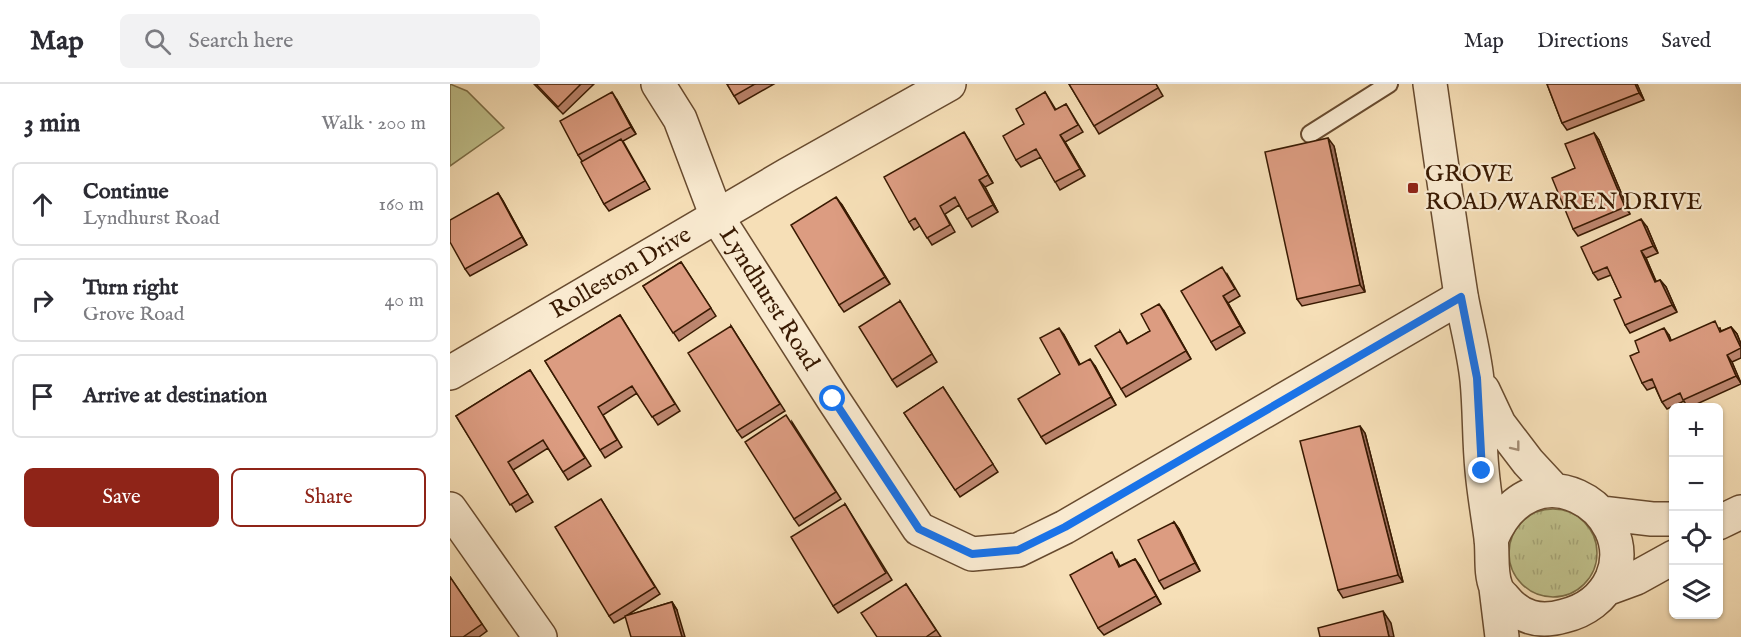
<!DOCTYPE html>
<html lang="en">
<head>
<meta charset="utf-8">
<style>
  :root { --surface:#fff; --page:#f2f2f3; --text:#2b2b33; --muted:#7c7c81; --line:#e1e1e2; --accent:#8f2418 }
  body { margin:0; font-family:"IM FELL English",serif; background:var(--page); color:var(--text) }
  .controls { position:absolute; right:18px; bottom:18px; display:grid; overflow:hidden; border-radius:9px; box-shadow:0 2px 4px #0004 }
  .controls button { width:54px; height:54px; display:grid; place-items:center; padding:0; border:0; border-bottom:2px solid var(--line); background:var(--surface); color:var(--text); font:30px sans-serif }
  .stop { position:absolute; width:18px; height:18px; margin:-14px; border:4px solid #1a73e8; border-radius:50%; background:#fff }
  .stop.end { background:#1a73e8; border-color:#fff; box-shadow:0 2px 6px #0008 }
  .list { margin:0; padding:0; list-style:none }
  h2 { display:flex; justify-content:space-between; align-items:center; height:78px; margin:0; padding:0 24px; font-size:26px }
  h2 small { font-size:20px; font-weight:400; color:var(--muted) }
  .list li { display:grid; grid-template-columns:39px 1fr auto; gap:18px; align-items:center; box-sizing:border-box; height:84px; margin:0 12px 12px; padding:0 12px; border:2px solid var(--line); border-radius:9px }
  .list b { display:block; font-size:22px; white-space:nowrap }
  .list p { margin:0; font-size:20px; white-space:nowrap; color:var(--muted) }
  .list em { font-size:20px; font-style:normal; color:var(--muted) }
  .actions { display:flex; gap:12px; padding:18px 24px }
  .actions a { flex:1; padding:14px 0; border:2px solid var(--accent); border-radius:9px; text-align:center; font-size:21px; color:var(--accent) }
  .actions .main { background:var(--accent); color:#fff }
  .icon { flex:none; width:33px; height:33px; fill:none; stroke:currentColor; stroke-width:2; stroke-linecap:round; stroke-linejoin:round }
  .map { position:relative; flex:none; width:1291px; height:553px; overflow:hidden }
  header { display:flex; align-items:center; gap:36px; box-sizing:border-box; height:84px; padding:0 30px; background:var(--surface); border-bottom:2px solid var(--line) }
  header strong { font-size:28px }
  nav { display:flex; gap:33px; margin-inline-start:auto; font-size:21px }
  .search { width:420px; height:54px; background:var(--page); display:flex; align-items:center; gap:15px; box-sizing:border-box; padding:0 21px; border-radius:9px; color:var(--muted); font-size:22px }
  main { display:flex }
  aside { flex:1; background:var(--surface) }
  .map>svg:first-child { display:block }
  .grass { fill:url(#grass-tufts); stroke:#7c6e47; stroke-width:1.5 }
  .park { fill:#c0c18c; stroke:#7c6e47; stroke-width:1.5 }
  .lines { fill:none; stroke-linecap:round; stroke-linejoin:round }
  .service-casing { stroke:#684b2f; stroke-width:20 }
  .minor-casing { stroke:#684b2f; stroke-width:36 }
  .tertiary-casing { stroke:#684b2f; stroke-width:36 }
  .service { stroke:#f9ead0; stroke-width:16 }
  .minor { stroke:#f9ead0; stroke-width:33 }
  .tertiary { stroke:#f9ead0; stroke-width:33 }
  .wall { fill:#bd866f; stroke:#391a02; stroke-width:1.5 }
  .shaded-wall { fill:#9a6d5a; stroke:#391a02; stroke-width:1.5 }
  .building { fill:#dc9c81; stroke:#391a02; stroke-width:1.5 }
  .oneway { stroke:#a38c73 }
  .route { stroke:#1a73e8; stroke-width:8 }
  .poi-dot { fill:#8f2418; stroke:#f9ead0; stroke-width:2 }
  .labels { text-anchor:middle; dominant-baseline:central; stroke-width:4.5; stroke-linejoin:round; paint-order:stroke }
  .poi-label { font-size:24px; fill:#391a02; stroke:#f9ead0; text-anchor:start }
  .street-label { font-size:24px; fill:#391a02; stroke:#f9ead0 }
</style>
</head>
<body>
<header>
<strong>Map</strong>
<div class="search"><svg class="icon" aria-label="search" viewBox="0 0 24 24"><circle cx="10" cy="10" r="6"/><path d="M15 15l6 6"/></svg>Search here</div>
<nav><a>Map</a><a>Directions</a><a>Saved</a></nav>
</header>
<main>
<aside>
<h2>3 min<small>Walk · 200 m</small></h2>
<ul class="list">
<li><svg class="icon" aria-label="ahead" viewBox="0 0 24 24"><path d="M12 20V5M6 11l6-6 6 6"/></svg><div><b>Continue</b><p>Lyndhurst Road</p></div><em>160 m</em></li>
<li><svg class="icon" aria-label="right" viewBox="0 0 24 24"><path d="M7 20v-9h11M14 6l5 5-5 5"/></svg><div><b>Turn right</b><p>Grove Road</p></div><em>40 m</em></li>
<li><svg class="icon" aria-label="arrive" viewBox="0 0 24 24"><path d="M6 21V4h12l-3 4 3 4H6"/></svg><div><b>Arrive at destination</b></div></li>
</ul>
<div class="actions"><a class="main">Save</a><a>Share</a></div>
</aside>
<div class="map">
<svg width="1291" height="553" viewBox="0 0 1291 553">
  <defs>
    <pattern id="grass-tufts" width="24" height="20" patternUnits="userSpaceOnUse" patternTransform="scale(1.5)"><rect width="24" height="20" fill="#c0c18c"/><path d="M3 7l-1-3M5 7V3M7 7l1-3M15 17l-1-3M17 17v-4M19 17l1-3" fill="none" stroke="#a6a577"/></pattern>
  </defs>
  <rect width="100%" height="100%" fill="#f6dfb7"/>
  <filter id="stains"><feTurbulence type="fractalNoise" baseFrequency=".00333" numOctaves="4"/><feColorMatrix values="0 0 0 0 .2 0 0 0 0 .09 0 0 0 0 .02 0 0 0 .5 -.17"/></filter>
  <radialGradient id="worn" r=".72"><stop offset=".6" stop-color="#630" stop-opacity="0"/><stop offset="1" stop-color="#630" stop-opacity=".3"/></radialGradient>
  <!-- grass -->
  <path class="grass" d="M1059 469a44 44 0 1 1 88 0a44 44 0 1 1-88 0Z"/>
  <!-- park -->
  <path class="park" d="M0,0L17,7L54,44L0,82Z"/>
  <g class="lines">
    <defs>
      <path id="service" d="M860,50L939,0"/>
      <g id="minor">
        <path id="s1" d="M208,0L230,35L267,133L383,315L469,445L522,470L568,466L615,443L1011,213"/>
        <path id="s2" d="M0,289L337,91L499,0"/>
        <path d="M0,425L90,553"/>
      </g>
      <path id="tertiary" d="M980,0C990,70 1000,141 1011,211C1016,239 1024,267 1027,296C1030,326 1029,356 1032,386C1034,409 1038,431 1041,454C1043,469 1040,489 1046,503C1047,507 1051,511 1054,514C1070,534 1090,539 1114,532C1135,527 1153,514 1162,494C1191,425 1081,358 1041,456
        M1033,306L1049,340L1078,378L1104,406
        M1151,429L1202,435H1224
        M1268,439L1291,428
        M1046,504L1052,553
        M1156,505L1186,494L1224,473"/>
    </defs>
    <!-- service casing -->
    <use href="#service" class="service-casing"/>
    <!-- minor casing -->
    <use href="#minor" class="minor-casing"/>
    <!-- tertiary casing -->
    <use href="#tertiary" class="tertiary-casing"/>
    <!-- service -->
    <use href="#service" class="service"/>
    <!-- minor -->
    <use href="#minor" class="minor"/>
    <!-- tertiary -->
    <use href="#tertiary" class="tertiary"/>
  </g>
  <!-- wall -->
  <path class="wall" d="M84,0H144L113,30Z
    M277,0H324L289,20Z
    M619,0H706L713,12L649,50Z
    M1097,0H1187L1194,16L1117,46L1112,39Z
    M595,8L606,26L616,20L633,48L615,58L635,92L610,106L591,73L571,83L566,76L574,40Z
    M167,16L186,50L173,57L200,105L159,127L154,120L132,77L128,71Z
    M1144,49L1149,56L1180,130L1128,152L1123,145Z
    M519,56L543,99L535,103L548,128L522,143L509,121L495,130L505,148L482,161L470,142L464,146L459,138Z
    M884,62L915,208L852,222L847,215Z
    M48,109L53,117L77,161L20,192L15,185Z
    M392,121L440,200L394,228L389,221Z
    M1197,143L1208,169L1196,174L1206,198L1210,196L1216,203L1227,228L1180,249L1175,241L1171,213L1161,191L1148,196L1143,189Z
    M231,178L266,232L229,257L193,202Z
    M777,190L790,212L778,219L795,249L766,266L761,258Z
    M450,217L487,278L447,303L442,296Z
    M714,227L741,275L676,313L671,305L670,247L678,260L700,247Z
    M170,231L230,327L208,341L187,309L153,331L172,363L155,374L95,277Z
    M281,242L335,327L292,354L287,347Z
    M1281,243L1287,250L1291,260V274L1282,278L1291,300L1238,324L1234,317L1217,325L1212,318L1205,303L1197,306L1192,299L1189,268L1219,251L1221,257L1270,244L1271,247Z
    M614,251L630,280L645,282L666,321L596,360L591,353L610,290Z
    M80,286L141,382L118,396L98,364L63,386L83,418L66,428L6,332Z
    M493,303L548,388L510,413L454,329Z
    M342,338L391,415L349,442L344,435Z
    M915,349L953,498L893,514L888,506Z
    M151,415L210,510L176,532L222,518L227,526L175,533L164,539L159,532Z
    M395,420L442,496L388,529L383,522Z
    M724,438L729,445L750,487L714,505L709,497Z
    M685,475L690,482L711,520L654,551L648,544L667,476L670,482Z
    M0,493L37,547L29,553H0Z
    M456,500L491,553H427Z"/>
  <!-- shaded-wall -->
  <path class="shaded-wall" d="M1185,0H1187L1194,16L1189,9Z
    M162,8L167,16L186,50L181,43Z
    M514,48L519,56L543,99L538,91Z
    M1144,49L1149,56L1180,130L1175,123Z
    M610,51L615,58L635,92L630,85Z
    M878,54L884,62L915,208L910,201Z
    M529,96L535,103L548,128L543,121Z
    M48,109L53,117L77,161L72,153Z
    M386,113L392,121L440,200L435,193Z
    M1191,135L1197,143L1208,169L1203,162Z
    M1191,167L1196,174L1210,206L1205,198Z
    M1210,196L1216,203L1227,228L1222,221Z
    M773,212L778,219L795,249L790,242Z
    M709,220L714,227L741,275L736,267Z
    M1281,243L1287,250L1291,260V264Z
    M609,244L614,251L634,288L629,281Z
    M1214,244L1219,251L1225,265L1220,257Z
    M1277,271L1282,278L1291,299L1286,292Z
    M640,275L645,282L666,321L661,313Z
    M910,342L915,349L953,498L948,491Z
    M724,438L729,445L750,487L745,479Z
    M685,475L690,482L711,520L706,512Z
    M222,518L227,526L235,553H232Z
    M933,527L941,539L944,553H939Z"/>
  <!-- building -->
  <path class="building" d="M86,0H131L108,23Z
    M277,0H305L284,12Z
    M619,0H706L708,4L644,42Z
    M1097,0H1185L1189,9L1112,39Z
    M162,8L181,43L128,71L110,37Z
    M595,8L605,26L616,20L628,41L610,51L630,85L605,98L586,65L566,76L553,52L574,40L566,25Z
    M514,48L538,91L529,96L543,121L517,135L505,113L490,122L500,141L477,154L465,134L459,138L434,93Z
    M1144,49L1175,123L1123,145L1102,94L1125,84L1115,60Z
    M878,54L910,201L847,215L815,68Z
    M171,55L195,97L154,120L131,78Z
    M48,109L72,153L15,185L0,158V136Z
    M386,113L435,193L389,221L341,141Z
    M1191,135L1203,162L1191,167L1205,198L1210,196L1222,221L1175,241L1164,216L1171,213L1157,183L1143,189L1131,163Z
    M231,178L261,224L223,249L193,202Z
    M772,183L785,205L773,212L790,242L761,258L731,207Z
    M450,217L482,270L442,296L409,243Z
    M709,220L736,267L671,305L645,262L670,247L677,260L700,247L691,230Z
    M170,231L225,320L202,333L182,302L148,323L167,356L150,366L95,277Z
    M1265,237L1270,248L1281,243L1291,264L1277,271L1286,292L1233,316L1230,309L1212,318L1202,295L1192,299L1180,272L1189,268L1185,257L1214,244L1220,257Z
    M281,242L330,320L287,347L238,269Z
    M609,244L629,281L640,275L661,313L591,353L568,315L610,290L590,254Z
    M80,286L135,374L113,388L93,356L58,378L78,410L60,421L6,332Z
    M493,303L543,380L505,406L454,329Z
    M336,331L386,408L344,435L295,358Z
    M910,342L948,491L888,506L850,357Z
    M151,415L205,503L159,532L105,443Z
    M395,420L436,489L383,522L341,453Z
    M724,438L745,479L709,497L688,456Z
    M662,468L669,483L685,475L706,512L648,544L620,491Z
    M0,493L32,540L13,553H0Z
    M456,500L486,546L476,553H427L411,529Z
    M222,518L232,553H181L175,532Z
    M933,527L939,553H870L868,544Z"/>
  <!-- one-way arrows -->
  <defs><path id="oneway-chevron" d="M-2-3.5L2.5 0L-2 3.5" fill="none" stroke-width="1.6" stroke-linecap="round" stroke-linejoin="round" transform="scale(1.5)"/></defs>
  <use class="oneway" href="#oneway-chevron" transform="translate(1066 363) rotate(52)"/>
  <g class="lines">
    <!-- route -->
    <path class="route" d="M383,315L469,445L522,470L568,466L615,443L1011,213L1027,294L1032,387"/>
  </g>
  <!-- markers -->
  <rect class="poi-dot" x="957" y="98" width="12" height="12" rx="3"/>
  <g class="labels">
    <!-- poi labels -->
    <g class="poi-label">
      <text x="975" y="90">GROVE<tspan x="975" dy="28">ROAD/WARREN DRIVE</tspan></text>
    </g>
    <!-- street labels -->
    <g class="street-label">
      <text stroke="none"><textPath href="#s2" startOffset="198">Rolleston Drive</textPath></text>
      <text stroke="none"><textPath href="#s1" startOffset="243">Lyndhurst Road</textPath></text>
    </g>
  </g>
  <rect width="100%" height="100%" filter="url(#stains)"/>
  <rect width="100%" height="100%" fill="url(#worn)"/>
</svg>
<div class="controls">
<button>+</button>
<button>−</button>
<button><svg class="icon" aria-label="locate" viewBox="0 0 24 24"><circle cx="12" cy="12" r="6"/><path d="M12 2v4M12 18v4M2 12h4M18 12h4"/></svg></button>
<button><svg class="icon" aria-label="layers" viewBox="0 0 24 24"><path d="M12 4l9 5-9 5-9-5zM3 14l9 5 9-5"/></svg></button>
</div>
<div class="stop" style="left:383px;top:315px"></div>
<div class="stop end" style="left:1032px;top:387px"></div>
</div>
</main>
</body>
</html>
